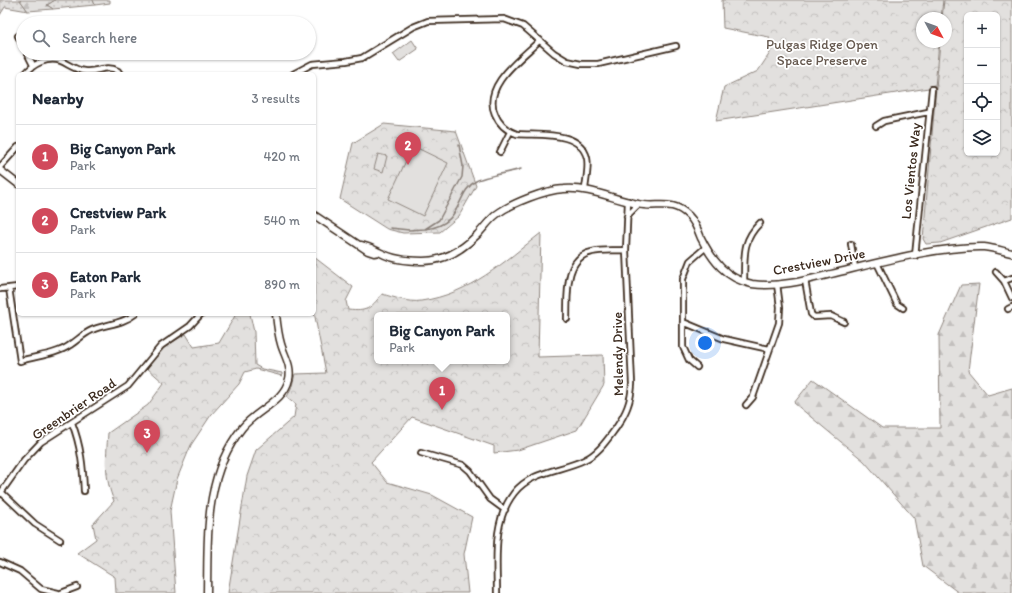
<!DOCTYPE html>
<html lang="en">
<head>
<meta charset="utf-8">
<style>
  :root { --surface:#fff; --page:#f6f6f7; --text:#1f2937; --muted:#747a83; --line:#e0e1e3; --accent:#d1495b }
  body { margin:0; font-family:Itim,sans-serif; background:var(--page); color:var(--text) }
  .controls { position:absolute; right:12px; top:12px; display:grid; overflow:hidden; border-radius:6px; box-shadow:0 1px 3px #0004 }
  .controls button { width:36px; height:36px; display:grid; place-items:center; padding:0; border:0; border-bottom:1px solid var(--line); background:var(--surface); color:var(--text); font:20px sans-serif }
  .compass { position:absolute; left:916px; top:12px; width:36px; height:36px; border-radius:50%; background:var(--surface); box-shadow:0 1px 3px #0004; rotate:131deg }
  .you { position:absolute; left:705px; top:343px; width:14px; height:14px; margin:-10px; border:3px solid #fff; border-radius:50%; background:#1a73e8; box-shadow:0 0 0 6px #1a73e833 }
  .badge { display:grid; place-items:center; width:26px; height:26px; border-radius:50%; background:var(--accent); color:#fff; font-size:13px; font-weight:700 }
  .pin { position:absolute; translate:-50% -33px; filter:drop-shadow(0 1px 2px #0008) }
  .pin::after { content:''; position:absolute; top:21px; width:14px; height:12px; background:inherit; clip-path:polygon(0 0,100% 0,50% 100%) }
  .popup { position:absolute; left:374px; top:312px; width:136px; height:52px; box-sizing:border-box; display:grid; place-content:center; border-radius:6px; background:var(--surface); filter:drop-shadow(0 1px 3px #0005); font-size:13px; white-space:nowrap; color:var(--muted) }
  .popup b { font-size:15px; color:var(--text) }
  .popup::after { content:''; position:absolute; left:50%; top:100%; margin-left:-8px; border:8px solid transparent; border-top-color:var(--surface) }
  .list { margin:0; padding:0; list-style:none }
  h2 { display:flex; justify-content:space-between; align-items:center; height:52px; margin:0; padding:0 16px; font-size:17px }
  h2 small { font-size:13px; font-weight:400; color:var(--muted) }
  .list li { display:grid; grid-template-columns:26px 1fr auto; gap:12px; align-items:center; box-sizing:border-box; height:64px; padding:0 16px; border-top:1px solid var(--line) }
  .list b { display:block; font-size:15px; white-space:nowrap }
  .list p { margin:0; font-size:13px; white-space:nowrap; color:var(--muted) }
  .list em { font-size:13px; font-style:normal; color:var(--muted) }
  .icon { flex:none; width:22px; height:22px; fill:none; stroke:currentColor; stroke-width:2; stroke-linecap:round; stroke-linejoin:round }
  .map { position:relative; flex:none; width:1012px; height:593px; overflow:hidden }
  .search { position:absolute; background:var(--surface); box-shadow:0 1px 3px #0004; left:16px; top:16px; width:300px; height:44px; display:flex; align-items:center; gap:10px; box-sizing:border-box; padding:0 14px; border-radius:22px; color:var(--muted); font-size:15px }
  .panel { position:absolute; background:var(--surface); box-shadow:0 1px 3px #0004; left:16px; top:72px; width:300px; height:244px; border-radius:6px }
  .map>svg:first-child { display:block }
  .grass { fill:url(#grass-dots); stroke:#8e857e }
  .forest { fill:url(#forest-firs); stroke:#8e857e }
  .park { fill:url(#park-crowns); stroke:#8e857e; fill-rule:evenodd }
  .garden { fill:#e2e0de; stroke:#8e857e }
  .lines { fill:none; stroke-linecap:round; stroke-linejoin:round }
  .stream { stroke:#887e77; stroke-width:1.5 }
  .street-casing { stroke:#3b2a1e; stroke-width:8 }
  .secondary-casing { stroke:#3b2a1e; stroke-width:9 }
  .street { stroke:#fff; stroke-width:4.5 }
  .secondary { stroke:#fff; stroke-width:6 }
  .labels { text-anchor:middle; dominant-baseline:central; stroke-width:3.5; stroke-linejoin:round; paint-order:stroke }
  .park-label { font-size:14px; fill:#65584e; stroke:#fff }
  .street-label { font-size:14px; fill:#3b2a1e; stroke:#fff }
</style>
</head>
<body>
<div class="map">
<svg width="1012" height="593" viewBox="0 0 1012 593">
  <defs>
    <pattern id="grass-dots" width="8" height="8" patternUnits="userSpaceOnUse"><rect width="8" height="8" fill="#e2e0de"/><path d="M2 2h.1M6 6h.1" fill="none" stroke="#c3c0be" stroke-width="1.8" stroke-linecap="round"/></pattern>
    <pattern id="forest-firs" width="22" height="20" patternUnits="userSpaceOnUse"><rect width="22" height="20" fill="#e2e0de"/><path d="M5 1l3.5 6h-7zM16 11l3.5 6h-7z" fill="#c3c0be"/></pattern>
    <pattern id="park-crowns" width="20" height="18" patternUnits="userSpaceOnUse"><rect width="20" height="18" fill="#e2e0de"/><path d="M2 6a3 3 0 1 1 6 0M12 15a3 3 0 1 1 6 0" fill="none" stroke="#c3c0be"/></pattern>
  </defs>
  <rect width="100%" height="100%" fill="#fff"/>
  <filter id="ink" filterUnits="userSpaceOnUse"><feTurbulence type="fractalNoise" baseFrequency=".025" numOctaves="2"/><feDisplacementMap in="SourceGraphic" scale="8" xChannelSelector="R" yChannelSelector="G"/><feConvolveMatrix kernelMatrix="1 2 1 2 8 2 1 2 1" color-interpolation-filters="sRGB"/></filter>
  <g filter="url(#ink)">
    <!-- grass -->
    <path class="grass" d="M0,0H20L28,11L5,7L0,15Z
      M55,0H93L95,5L53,9L47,5Z"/>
    <!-- forest -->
    <path class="forest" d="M20,0H55L47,5L53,9L28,11Z
      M93,0H110V3L95,5Z
      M979,284L968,371L988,395L1012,388V593H959L923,566L914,518L864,461L794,403L813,379L882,428H940L939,335L961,285Z"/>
    <!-- park -->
    <path class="park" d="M722,0H943L941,18H922V42H939L935,87L716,121L724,87L758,71L770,53L769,37L723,28Z
      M944,0H1012V218L940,243L926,244L923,239L940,42H946V18H942ZM967,15H997V153H967Z
      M384,124L456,131L476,186L459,216L440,232L403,233L387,229L340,199L353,143Z
      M541,233L538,357L603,355L604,385L577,430L518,450L494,453V446L412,417L371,462L387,482L432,495L472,517L464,554L468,593H228L247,476L256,450L294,417L296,404L287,397L292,386L295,374L326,373L314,312V257L353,287L346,301L348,310C367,312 370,309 382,294C393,297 410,303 421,301C470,294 504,262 541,233ZM377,315H507V361H377Z
      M236,314H250L254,332L255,365L262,369L282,373V376L256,369L245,372L239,384L211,415L191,445L177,479L170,511L176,593H116L115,577L77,553L96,539L93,524L114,501C104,477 106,459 108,433L148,405L164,383L147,368L164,347L186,334L194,347L219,343Z"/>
    <!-- garden -->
    <path class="garden" d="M412,40L418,49L399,62L393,54Z
      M413,146L448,163L423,216L388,199Z
      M378,154L387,156L383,172L374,169Z"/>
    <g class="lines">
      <!-- stream -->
      <path class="stream" d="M390,228L409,230L425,229L439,220L462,177L463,166L459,145
        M426,229C464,224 455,193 476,181C485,176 509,173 521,169"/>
      <defs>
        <path id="street" d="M18,36L23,45
          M540,40C522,58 482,85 495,114C499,124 507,131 517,134C539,136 580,130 587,158C589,167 586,179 585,189
          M27,53L33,65
          M25,74C33,64 48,56 61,61C68,64 76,70 84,71C97,73 106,64 118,71L120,74
          M293,74L312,64L346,61L362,58L413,27L428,21L504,19L523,26L554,53L567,61L581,64H598L676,46
          M876,126L884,121L928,112
          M500,152L510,132
          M0,167L18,147
          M627,216L638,205
          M851,244L855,268
          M915,256L932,89
          M877,263L897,304L903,308
          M996,272L1004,281
          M1012,278L1004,281L1012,298
          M805,280L811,314L814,317L831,316L844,322
          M744,281C745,257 741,242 760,223
          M9,288L20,361C35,356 56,355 70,345C78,340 83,334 92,330C106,324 123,324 135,314
          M0,289L18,287
          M1008,309L1012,307
          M567,319C568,297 563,258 592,252C603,249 615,251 626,250
          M683,322L724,339L769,349
          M697,367L689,360L683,347V279L690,261L706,247
          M746,405L753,397L779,323L780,307L777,284
          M72,423C81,446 83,467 84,491
          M421,453L463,465L470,471L490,499L505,510
          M1,492L35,524L60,540
          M0,494L24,460L41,442L128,386L161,346L190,326L201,314
          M0,562L20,571L41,589L58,593
          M61,593L77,587
          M497,593C497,560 492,521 514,493C531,471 561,471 584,460C598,454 607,440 616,428C626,413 631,402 632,384L626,250L628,201"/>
        <path id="secondary" d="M0,170L18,184
          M314,215L368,251L374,253L379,252
          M361,245C370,247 373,249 381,253C392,259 410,261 423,261C445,261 462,250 477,235C484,228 489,220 497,214C512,203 545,190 564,189C590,187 612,199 638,204C657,209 671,198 689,216C694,221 698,230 701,238C712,260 726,279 752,284C777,288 807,280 831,274C877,263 937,246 984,247C993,248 1003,251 1012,253
          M207,593C208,535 204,476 242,428C256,410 284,402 289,379C292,366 284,355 281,344C278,334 277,324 276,314"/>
      </defs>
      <!-- street casing -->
      <use href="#street" class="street-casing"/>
      <!-- secondary casing -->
      <use href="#secondary" class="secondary-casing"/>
      <!-- street -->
      <use href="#street" class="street"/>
      <!-- secondary -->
      <use href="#secondary" class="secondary"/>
    </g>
  </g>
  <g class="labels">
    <!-- park labels -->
    <g class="park-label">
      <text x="822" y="44">Pulgas Ridge Open<tspan x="822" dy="16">Space Preserve</tspan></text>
    </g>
    <!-- street labels -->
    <g class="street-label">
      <text transform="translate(911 171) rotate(-84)">Los Vientos Way</text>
      <text transform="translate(819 262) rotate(-11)">Crestview Drive</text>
      <text transform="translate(618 354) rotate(-91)">Melendy Drive</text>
      <text transform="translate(74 409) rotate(-34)">Greenbrier Road</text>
    </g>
  </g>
</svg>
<div class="controls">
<button>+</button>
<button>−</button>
<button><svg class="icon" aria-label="locate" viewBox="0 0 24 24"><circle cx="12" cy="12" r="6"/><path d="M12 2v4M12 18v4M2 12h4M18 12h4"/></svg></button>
<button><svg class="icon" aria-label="layers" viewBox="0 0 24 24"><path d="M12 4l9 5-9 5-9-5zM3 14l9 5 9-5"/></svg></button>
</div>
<svg class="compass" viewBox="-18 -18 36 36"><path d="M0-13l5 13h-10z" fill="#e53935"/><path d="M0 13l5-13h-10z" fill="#747a83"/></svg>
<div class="you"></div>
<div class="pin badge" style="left:442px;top:410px">1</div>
<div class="popup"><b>Big Canyon Park</b>Park</div>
<div class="pin badge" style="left:408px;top:165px">2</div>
<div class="pin badge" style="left:147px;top:453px">3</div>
<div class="search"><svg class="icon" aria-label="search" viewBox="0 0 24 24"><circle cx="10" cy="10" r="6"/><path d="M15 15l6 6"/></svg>Search here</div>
<section class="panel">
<h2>Nearby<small>3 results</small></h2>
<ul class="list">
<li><span class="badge">1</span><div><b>Big Canyon Park</b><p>Park</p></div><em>420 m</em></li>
<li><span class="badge">2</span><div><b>Crestview Park</b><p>Park</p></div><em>540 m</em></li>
<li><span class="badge">3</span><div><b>Eaton Park</b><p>Park</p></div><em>890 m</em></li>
</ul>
</section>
</div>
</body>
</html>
